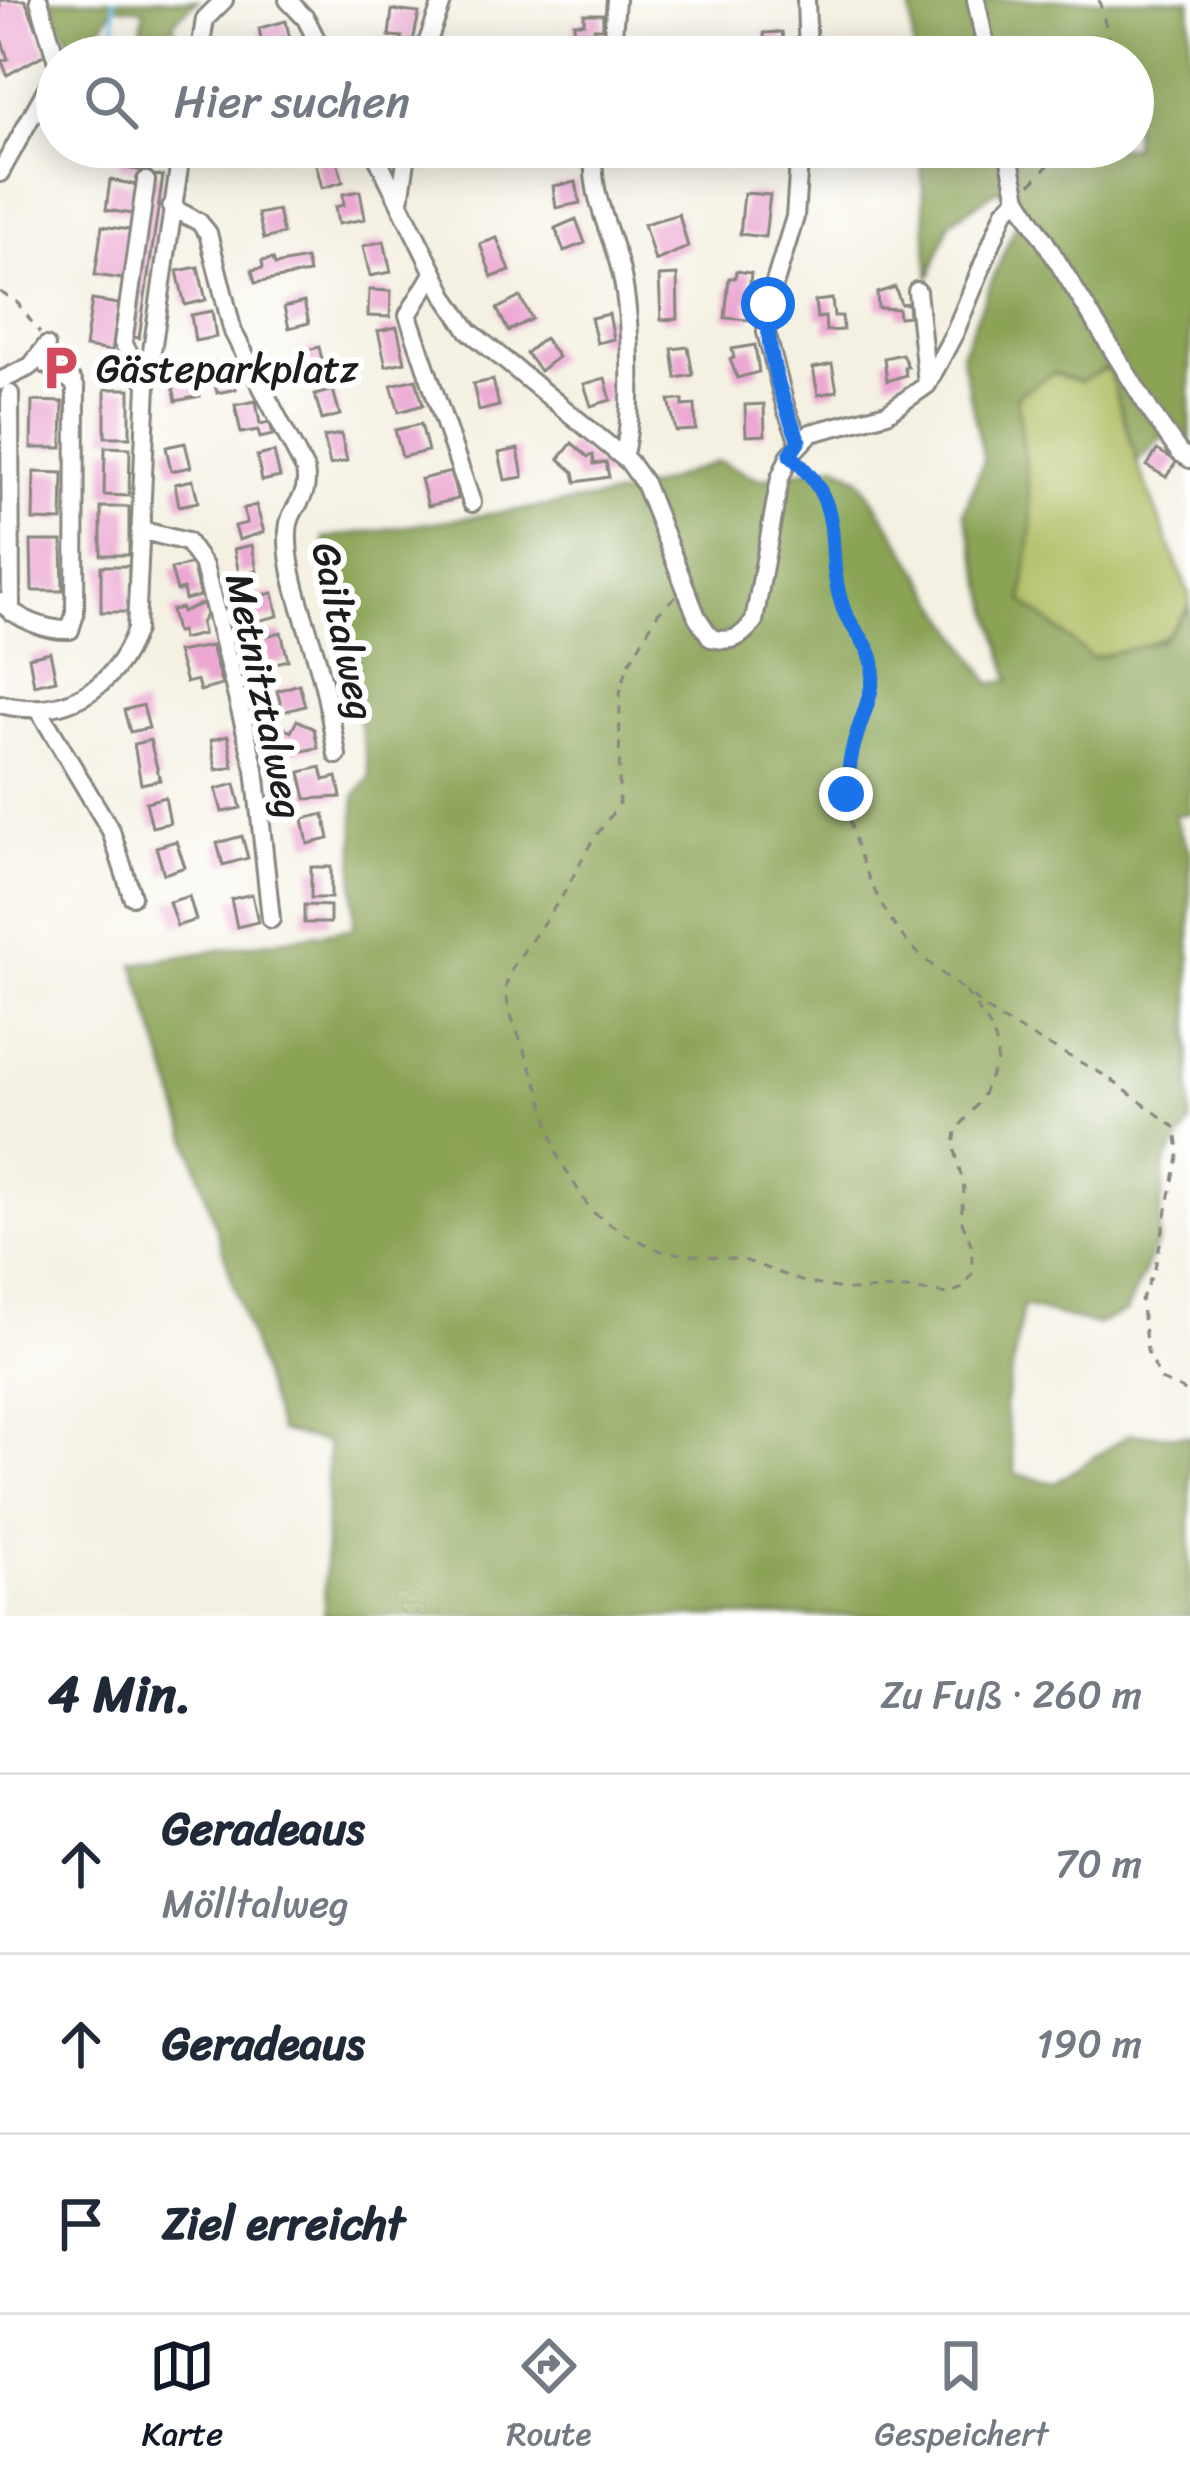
<!DOCTYPE html>
<html lang="de">
<head>
<meta charset="utf-8">
<style>
  :root { --surface:#fff; --page:#f2f2f3; --text:#1f2937; --muted:#747a83; --line:#e0e1e3; --accent:#111827 }
  body { margin:0; font-family:Sriracha,sans-serif; background:var(--page); color:var(--text) }
  .stop { position:absolute; width:36px; height:36px; margin:-27px; border:9px solid #1a73e8; border-radius:50%; background:#fff }
  .stop.end { background:#1a73e8; border-color:#fff; box-shadow:0 3px 12px #0008 }
  .list { margin:0; padding:0; list-style:none }
  h2 { display:flex; justify-content:space-between; align-items:center; height:156px; margin:0; padding:0 48px; font-size:51px }
  h2 small { font-size:39px; font-weight:400; color:var(--muted) }
  .list li { display:grid; grid-template-columns:78px 1fr auto; gap:36px; align-items:center; box-sizing:border-box; height:180px; padding:0 48px; border-top:3px solid var(--line) }
  .list b { display:block; font-size:45px; white-space:nowrap }
  .list p { margin:0; font-size:39px; white-space:nowrap; color:var(--muted) }
  .list em { font-size:39px; font-style:normal; color:var(--muted) }
  .icon { flex:none; width:66px; height:66px; fill:none; stroke:currentColor; stroke-width:2; stroke-linecap:round; stroke-linejoin:round }
  .map { position:relative; flex:none; width:1190px; height:1616px; overflow:hidden }
  .search { position:absolute; background:var(--surface); box-shadow:0 6px 30px #0003; left:36px; right:36px; top:36px; height:132px; display:flex; align-items:center; gap:30px; box-sizing:border-box; padding:0 42px; border-radius:66px; color:var(--muted); font-size:45px }
  .sheet { height:696px; background:var(--surface) }
  nav { display:flex; justify-content:space-around; align-items:center; box-sizing:border-box; height:168px; border-top:3px solid var(--line); background:var(--surface); font-size:33px; color:var(--muted) }
  nav a { display:grid; justify-items:center; gap:6px }
  nav .on { color:var(--accent) }
  .map>svg:first-child { display:block }
  .green { fill:#aebb5e; stroke:#656c3d; stroke-width:3 }
  .forest { fill:#8aa355; stroke:#536038; stroke-width:3 }
  .lines { fill:none; stroke-linecap:round; stroke-linejoin:round }
  .stream { stroke:#6dc0e9; stroke-width:4.5 }
  .building { fill:#eca8d3 }
  .minor-casing { stroke:#88867f; stroke-width:22 }
  .path { stroke:#88867f; stroke-width:3; stroke-dasharray:9 9; stroke-linecap:butt }
  .minor { stroke:#fff; stroke-width:16 }
  .route { stroke:#1a73e8; stroke-width:15 }
  .labels { text-anchor:middle; dominant-baseline:central; stroke-width:12; stroke-linejoin:round; paint-order:stroke }
  .poi-label { font-size:39px; fill:#1c1c1c; stroke:#fff; text-anchor:start }
  .street-label { font-size:39px; fill:#1c1c1c; stroke:#fff }
</style>
</head>
<body>
<div class="map">
<svg width="1190" height="1616" viewBox="0 0 1190 1616">
  <rect width="100%" height="100%" fill="#fff"/>
  <filter id="ink" filterUnits="userSpaceOnUse"><feTurbulence type="fractalNoise" baseFrequency=".00833" numOctaves="2"/><feDisplacementMap in="SourceGraphic" scale="24" xChannelSelector="R" yChannelSelector="G"/><feConvolveMatrix kernelMatrix="1 2 1 2 8 2 1 2 1" color-interpolation-filters="sRGB"/></filter>
  <filter id="wash" filterUnits="userSpaceOnUse"><feTurbulence type="fractalNoise" baseFrequency=".004" numOctaves="4" result="noise"/><feDisplacementMap in="SourceGraphic" scale="48" xChannelSelector="R" yChannelSelector="G"/><feGaussianBlur stdDeviation="2.7" result="paint"/><feColorMatrix in="noise" values="0 0 0 0 0 0 0 0 0 0 0 0 0 0 0 0 0 1.4 0 .05"/><feComposite in="paint" operator="in"/></filter>
  <g filter="url(#wash)">
    <rect width="100%" height="100%" fill="#f4f1e2"/>
    <!-- green -->
    <path class="green" d="M1108,367L1137,462L1190,597C1189,643 1125,650 1091,658L1022,601L1032,524L1017,395L1054,373Z"/>
    <!-- forest -->
    <path class="forest" d="M49,0H198L174,21L173,57H142L139,47L144,9L114,6L88,50L72,46Z
      M910,0H1190V446L1173,427L1137,462L1108,367L1080,382L1053,373L1017,395L1032,524L1023,601L1092,658L1162,641L1190,606V813L1174,815L1190,852V1124L1165,1164L1158,1241L1126,1312L1096,1325L1023,1306L1005,1408L1016,1474L1055,1483L1130,1434L1190,1436V1616H324L328,1443L279,1431L134,964L354,928L355,796L370,777L324,538L630,494L718,461L760,479L837,464L860,478L991,684L1010,680L964,511L984,460L961,354L1019,217L999,189L950,222L929,279L920,147H1133V57H914Z"/>
    <g class="lines">
      <!-- stream -->
      <path class="stream" d="M84,57L115,34L114,0"/>
    </g>
    <g id="blocks">
      <!-- building -->
      <path class="building" d="M0,0H25L47,53L7,75L2,61L8,59L0,35Z
        M392,10L419,13L411,51L401,50L402,37L389,36Z
        M584,14H603V28H594V52H574V23H584Z
        M286,21L291,44L263,51L259,28Z
        M782,32L786,56L759,57V52L765,51L764,33Z
        M122,147H153L150,172L119,167Z
        M844,147H877V157L846,161Z
        M335,154L343,182L322,188L315,160Z
        M152,175L163,176L139,338L128,336Z
        M110,180L138,185L133,214L106,210Z
        M576,182L580,203L556,208L553,186Z
        M360,191L365,219L338,224L335,207L344,205L343,194Z
        M744,193L770,195L765,237L740,234Z
        M278,210L283,234L264,239L258,214Z
        M679,214L688,247L655,261L644,224Z
        M576,219L585,243L564,251L555,228Z
        M102,226L130,230L123,279L95,275Z
        M497,238L510,271L492,277L480,244Z
        M384,241L391,272L370,276L363,246Z
        M273,259L275,265L306,259L309,273L255,283L252,270L263,268L262,261Z
        M198,267L206,300L185,305L177,271Z
        M736,271L751,273L750,284L757,285L755,301H746L750,320L725,318L729,278H735Z
        M677,275L678,319L661,320L659,276Z
        M895,287L901,304L908,303L909,316L899,317L898,309L878,308L877,293Z
        M369,290L391,291L390,317L368,316Z
        M520,297L532,319L508,331L497,309Z
        M832,299L834,316H842L843,330L826,331L825,317L817,318L815,301Z
        M92,300L119,304L112,351L85,347Z
        M304,302L309,323L289,328L284,307Z
        M212,311L216,337L195,341L191,315Z
        M609,314L614,339L597,343L591,318Z
        M397,327L405,362L386,366L378,331Z
        M544,338L558,357L540,371L526,353Z
        M755,345L759,372L737,378L730,359L734,358L732,349Z
        M319,347L325,372L305,377L299,352Z
        M688,347L693,375L676,378L672,349Z
        M902,354L908,367H904L906,375L887,381L884,358Z
        M230,363L236,389L217,393L211,367Z
        M832,364L837,391L818,395L813,368Z
        M195,372L200,396L176,401L171,376Z
        M605,378L611,400L591,406L584,384Z
        M416,379L423,405L399,412L391,385Z
        M493,380L499,406L479,411L473,384Z
        M105,389H130V437H105Z
        M333,390L340,415L322,420L315,395Z
        M669,400H683V406L695,405L696,430L676,431Z
        M32,401L63,402L62,448H31Z
        M256,401L260,424L270,422L273,435L260,438L258,430L241,433L235,405Z
        M764,404L765,435L746,436L745,405Z
        M421,424L428,451L402,457L395,430Z
        M341,434L347,461L330,465L324,437Z
        M185,443L191,467L171,471L166,447Z
        M572,443L588,457L593,455L594,464L606,462L609,477L576,482L574,472L559,459Z
        M105,447L130,448L129,496L104,495Z
        M518,449L523,477L505,480L499,453Z
        M1157,450L1177,461L1166,477L1147,466Z
        M274,452L280,477L262,481L257,456Z
        M34,472L63,473L62,521L33,520Z
        M451,472L458,499L428,506L421,479Z
        M193,480L198,502L179,506L175,484Z
        M256,505L264,532L239,540L235,526L247,523L243,509Z
        M101,507H129V555H101Z
        M31,541H62L63,591H32Z
        M252,545L257,571L239,574L234,549Z
        M192,564L200,596L185,600L183,589L177,591L171,569Z
        M101,566H129V612H101Z
        M273,593L278,616L257,621L252,597Z
        M203,603L206,615L201,623L203,634L182,639L181,631L176,632L171,610L181,608L182,612Z
        M281,632L288,660L269,665L261,637Z
        M211,646L222,685L200,691L197,680L186,683L177,652Z
        M50,652L56,680L34,685L29,657Z
        M299,684L305,706L283,712L277,691Z
        M143,705L149,728L130,732L124,710Z
        M297,720L314,729L318,748L291,753L287,741L280,738L284,728L291,732Z
        M228,736L233,767L216,770L211,740Z
        M150,740L160,780L141,784L134,744Z
        M321,767L324,780L337,777L341,797L306,799L300,772Z
        M235,784L241,808L222,812L216,789Z
        M165,797L170,823L152,827L146,802Z
        M324,814L329,839L308,844L303,819Z
        M242,836L248,858L223,865L217,843Z
        M176,841L185,867L164,874L156,847Z
        M311,867H331V898H311Z
        M252,894L258,922L237,927L231,899Z
        M189,896L196,920L177,926L169,902Z
        M304,905L330,906V923H304Z"/>
    </g>
  </g>
  <g filter="url(#ink)">
    <use href="#blocks" fill-opacity="0" stroke="#88867f" stroke-width="3"/>
    <g class="lines">
      <defs>
        <path id="minor" d="M39,0L57,62
          M288,0L306,19L325,57
          M806,0L808,57
          M976,0L988,57
          M199,57L205,19L224,0
          M422,57L443,0
          M611,57L616,0
          M372,147L447,299L469,331L629,462L644,483L697,617L711,638C732,643 741,638 754,621L780,478L790,455L811,433L887,413L927,385L955,332L1005,211L1018,198
          M595,147C588,189 608,224 619,264C631,305 635,416 623,457
          M1007,147L1018,198L1151,412L1179,452L1190,459
          M0,173L57,70
          M146,181L123,343L147,384
          M400,201L408,147
          M171,207L199,222L208,233L233,332L305,470C311,501 289,505 288,531C286,577 309,627 320,671C328,698 332,727 337,755
          M434,272L408,315L472,503
          M917,291L927,384
          M0,381L31,366L46,346
          M10,394L11,612
          M799,441L786,409L766,332L768,305L795,217L800,147
          M140,530L187,542L204,566L255,769L271,919
          M0,602C19,619 45,631 70,630L75,614L76,389L73,382L47,365
          M0,704C64,720 114,690 136,630L147,385L182,147
          M39,710L111,831L132,896"/>
      </defs>
      <!-- minor casing -->
      <use href="#minor" class="minor-casing"/>
      <!-- path -->
      <path class="path" d="M1099,0L1114,57
        M1031,184L1065,147
        M0,292L17,302L40,333
        M800,464C842,504 827,543 838,592C844,619 871,639 873,666C876,696 856,726 852,756C850,767 847,780 847,792C847,839 881,918 915,950C930,965 948,978 965,991
        M675,597L658,613L628,665L620,693L619,804L591,843L563,895L512,968L506,985L508,1008L541,1094L558,1157L591,1211L625,1234L664,1252L744,1260L804,1282L847,1290L906,1289L949,1294L964,1287L973,1272L971,1244L961,1219L964,1188L954,1146L956,1131L981,1099L997,1061V1047L992,1030L966,992
        M972,997L998,1018L1106,1076L1176,1128L1179,1152L1155,1268L1141,1300L1147,1351L1161,1380L1190,1393"/>
      <!-- minor -->
      <use href="#minor" class="minor"/>
    </g>
  </g>
  <g class="lines" filter="url(#ink)">
    <!-- route -->
    <path class="route" d="M768,304C765,352 781,397 799,441L790,455C852,510 821,544 843,608C850,628 871,644 873,666C875,693 859,722 853,748C849,763 848,779 846,794"/>
  </g>
  <!-- icons -->
  <defs>
    <symbol id="parking-bare" viewBox="-9 -9 18 18"><path d="M-3.5-5.5H1a3.5 3.5 0 0 1 0 7H-1V5.5H-3.5ZM-1-3.4V-.6H.8a1.4 1.4 0 0 0 0-2.8Z" fill="#d1495b" stroke="#fff" stroke-width="2.5" paint-order="stroke"/></symbol>
  </defs>
  <g fill-rule="evenodd">
    <use href="#parking-bare" x="27" y="335" width="66" height="66"/>
  </g>
  <g class="labels">
    <!-- poi labels -->
    <g class="poi-label">
      <text x="96" y="368">Gästeparkplatz</text>
    </g>
    <!-- street labels -->
    <g class="street-label">
      <text transform="translate(344 631) rotate(78)">Gailtalweg</text>
      <text transform="translate(265 696) rotate(78)">Metnitztalweg</text>
    </g>
  </g>
</svg>
<div class="stop" style="left:768px;top:304px"></div>
<div class="stop end" style="left:846px;top:794px"></div>
<div class="search"><svg class="icon" aria-label="search" viewBox="0 0 24 24"><circle cx="10" cy="10" r="6"/><path d="M15 15l6 6"/></svg>Hier suchen</div>
</div>
<section class="sheet">
<h2>4 Min.<small>Zu Fuß · 260 m</small></h2>
<ul class="list">
<li><svg class="icon" aria-label="ahead" viewBox="0 0 24 24"><path d="M12 20V5M6 11l6-6 6 6"/></svg><div><b>Geradeaus</b><p>Mölltalweg</p></div><em>70 m</em></li>
<li><svg class="icon" aria-label="ahead" viewBox="0 0 24 24"><path d="M12 20V5M6 11l6-6 6 6"/></svg><div><b>Geradeaus</b></div><em>190 m</em></li>
<li><svg class="icon" aria-label="arrive" viewBox="0 0 24 24"><path d="M6 21V4h12l-3 4 3 4H6"/></svg><div><b>Ziel erreicht</b></div></li>
</ul>
</section>
<nav>
<a class="on"><svg class="icon" aria-label="map" viewBox="0 0 24 24"><path d="M3 6l6-2 6 2 6-2v14l-6 2-6-2-6 2zM9 4v14M15 6v14"/></svg>Karte</a>
<a><svg class="icon" aria-label="directions" viewBox="0 0 24 24"><path d="M12 3l9 9-9 9-9-9zM9 14v-3h6M13 9l2 2-2 2"/></svg>Route</a>
<a><svg class="icon" aria-label="saved" viewBox="0 0 24 24"><path d="M7 4h10v16l-5-4-5 4z"/></svg>Gespeichert</a>
</nav>
</body>
</html>
